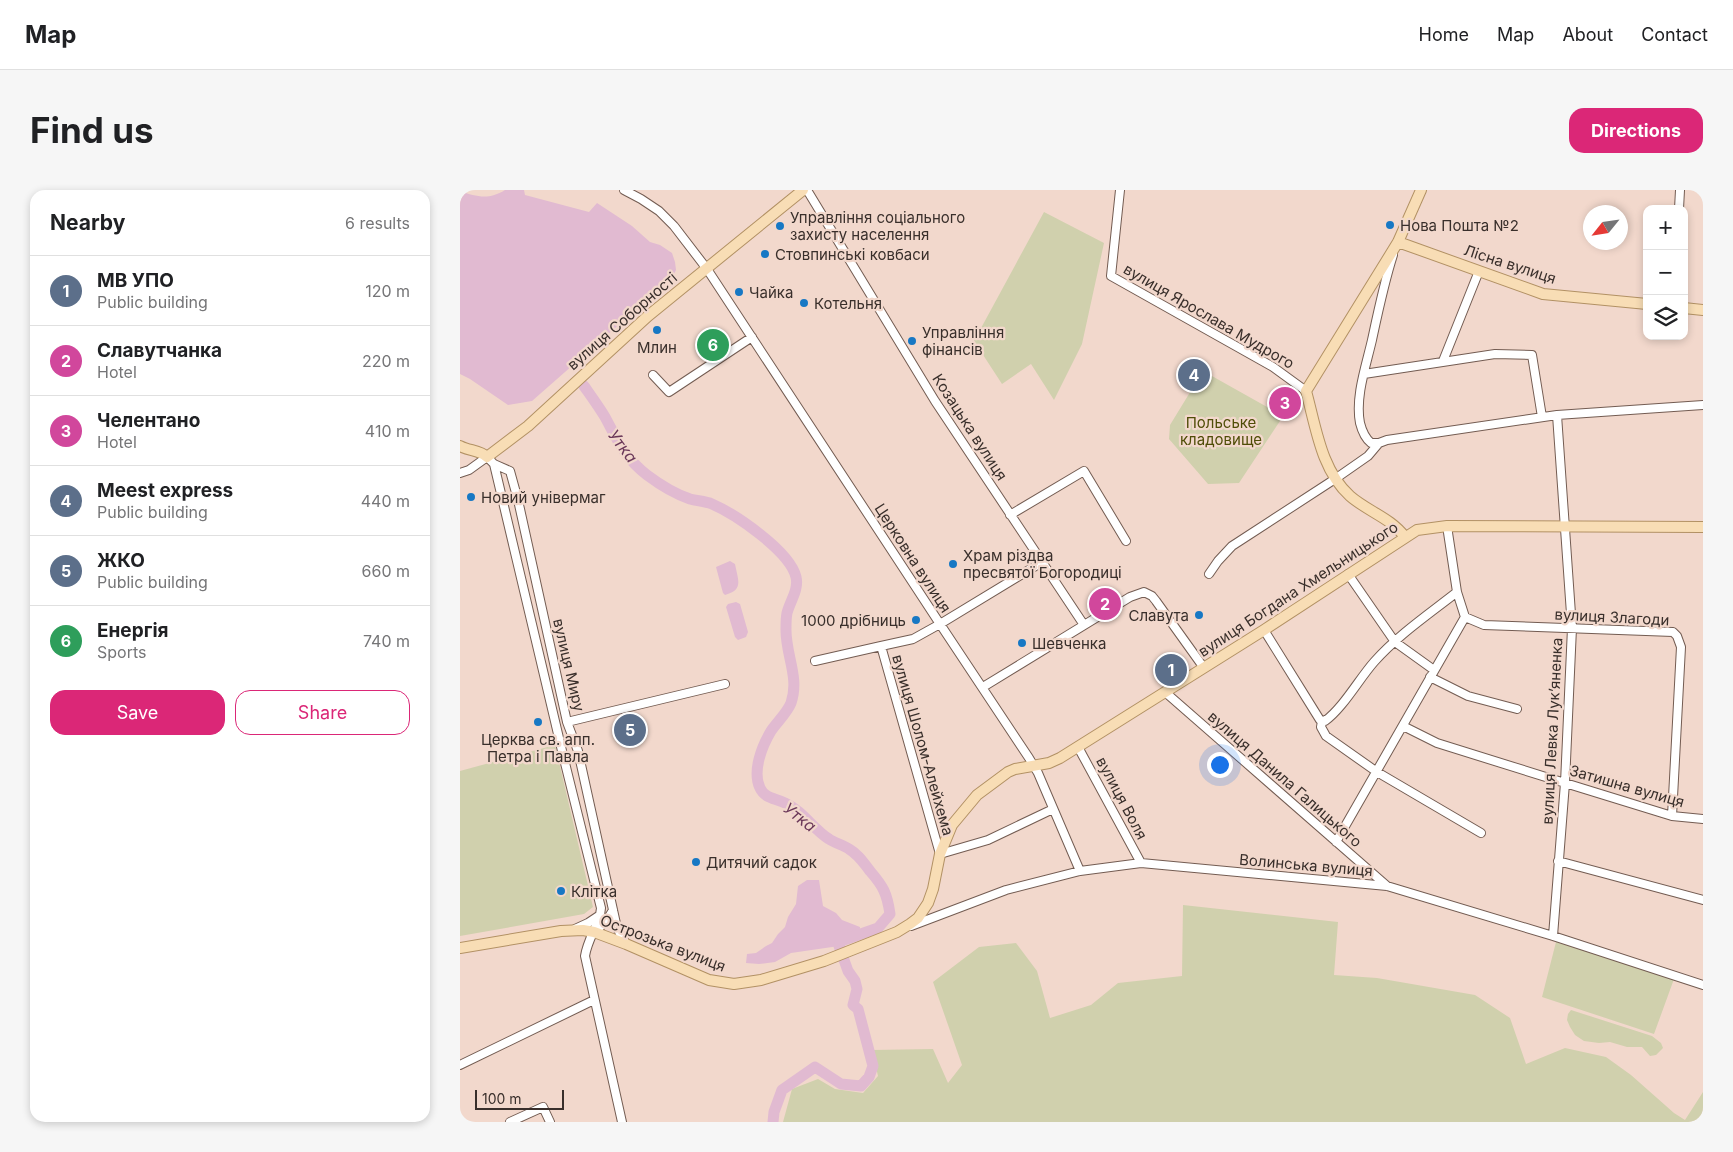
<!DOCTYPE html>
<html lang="en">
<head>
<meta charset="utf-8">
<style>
  :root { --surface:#fff; --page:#f6f6f6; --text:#202124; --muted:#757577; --line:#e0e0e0; --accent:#db2777 }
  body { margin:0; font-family:Inter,sans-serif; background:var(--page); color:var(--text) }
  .controls { position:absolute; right:15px; top:15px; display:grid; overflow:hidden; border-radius:10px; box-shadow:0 2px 8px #0003 }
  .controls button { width:45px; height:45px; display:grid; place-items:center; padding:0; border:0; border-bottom:1px solid var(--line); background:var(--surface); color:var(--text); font:25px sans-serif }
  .compass { position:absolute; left:1123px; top:15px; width:45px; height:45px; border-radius:50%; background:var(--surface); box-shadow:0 2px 8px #0003; rotate:240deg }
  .scale { position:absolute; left:15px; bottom:12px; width:89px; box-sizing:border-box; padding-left:5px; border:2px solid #392f2b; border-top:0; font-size:14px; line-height:18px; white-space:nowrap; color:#392f2b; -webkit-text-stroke:4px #f2d8cc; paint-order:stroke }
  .you { position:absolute; left:759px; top:574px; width:18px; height:18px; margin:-12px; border:4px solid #fff; border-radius:50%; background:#1a73e8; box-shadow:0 0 0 8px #1a73e833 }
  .badge { display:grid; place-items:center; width:32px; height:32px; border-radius:50%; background:var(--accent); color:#fff; font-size:16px; font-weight:700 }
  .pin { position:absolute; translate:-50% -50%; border:2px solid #fff; box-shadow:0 1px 5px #0006 }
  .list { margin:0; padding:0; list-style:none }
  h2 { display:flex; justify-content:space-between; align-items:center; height:65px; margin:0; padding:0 20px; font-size:21px }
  h2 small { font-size:16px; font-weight:400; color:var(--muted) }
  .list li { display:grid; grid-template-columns:32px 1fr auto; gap:15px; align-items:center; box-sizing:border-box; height:70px; padding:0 20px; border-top:1px solid var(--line) }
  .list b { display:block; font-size:19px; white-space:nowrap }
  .list p { margin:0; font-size:16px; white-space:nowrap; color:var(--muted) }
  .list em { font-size:16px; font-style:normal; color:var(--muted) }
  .actions { display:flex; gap:10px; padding:15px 20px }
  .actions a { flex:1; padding:11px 0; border:1px solid var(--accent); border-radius:15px; text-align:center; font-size:18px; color:var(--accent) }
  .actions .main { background:var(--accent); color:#fff }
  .icon { flex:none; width:28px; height:28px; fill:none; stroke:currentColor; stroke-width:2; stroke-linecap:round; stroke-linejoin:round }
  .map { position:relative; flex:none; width:1243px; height:932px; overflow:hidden; border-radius:15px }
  header { display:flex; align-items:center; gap:30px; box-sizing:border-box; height:70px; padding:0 25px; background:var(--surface); border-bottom:1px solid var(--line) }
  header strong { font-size:24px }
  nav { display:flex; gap:28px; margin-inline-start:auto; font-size:18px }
  .intro { display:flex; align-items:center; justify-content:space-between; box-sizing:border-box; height:120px; padding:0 30px }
  h1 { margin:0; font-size:35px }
  .button { padding:12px 22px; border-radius:15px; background:var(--accent); color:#fff; font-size:18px; font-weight:700 }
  main { display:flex; gap:30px; padding:0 30px }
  aside { flex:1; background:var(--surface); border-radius:15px; box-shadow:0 2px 8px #0003 }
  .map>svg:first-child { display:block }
  .green { fill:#d0d0ad }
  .water { fill:#e1bad1 }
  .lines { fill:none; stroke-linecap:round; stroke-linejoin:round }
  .river { stroke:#e1bad1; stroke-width:11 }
  .minor-casing { stroke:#735c52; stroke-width:10 }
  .major-casing { stroke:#b29164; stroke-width:12 }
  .minor { stroke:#fff; stroke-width:8 }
  .major { stroke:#f8ddb5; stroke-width:10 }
  .poi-dot { fill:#1778c4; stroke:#f2d8cc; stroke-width:2 }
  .labels { text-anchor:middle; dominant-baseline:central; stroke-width:4.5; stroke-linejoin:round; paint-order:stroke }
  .poi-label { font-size:15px; fill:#392f2b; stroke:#f2d8cc; text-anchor:start }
  .street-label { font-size:15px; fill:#392f2b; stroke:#f2d8cc }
  .park-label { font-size:15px; fill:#4f4d07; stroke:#f2d8cc }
  .water-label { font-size:16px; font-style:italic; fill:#6b3859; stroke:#f2d8cc }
</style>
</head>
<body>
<header>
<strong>Map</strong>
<nav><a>Home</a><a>Map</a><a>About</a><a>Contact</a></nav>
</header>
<div class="intro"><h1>Find us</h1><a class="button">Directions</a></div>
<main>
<aside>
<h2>Nearby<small>6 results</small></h2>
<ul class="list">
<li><span class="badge" style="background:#5c6f8a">1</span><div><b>МВ УПО</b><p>Public building</p></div><em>120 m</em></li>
<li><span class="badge" style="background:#d1479c">2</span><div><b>Славутчанка</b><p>Hotel</p></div><em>220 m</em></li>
<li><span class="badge" style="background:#d1479c">3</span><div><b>Челентано</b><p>Hotel</p></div><em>410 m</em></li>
<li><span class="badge" style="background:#5c6f8a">4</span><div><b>Meest express</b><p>Public building</p></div><em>440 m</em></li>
<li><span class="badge" style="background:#5c6f8a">5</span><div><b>ЖКО</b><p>Public building</p></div><em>660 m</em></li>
<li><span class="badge" style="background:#2e9e5b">6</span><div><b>Енергія</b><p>Sports</p></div><em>740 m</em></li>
</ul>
<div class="actions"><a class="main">Save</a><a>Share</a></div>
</aside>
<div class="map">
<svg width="1243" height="932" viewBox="0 0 1243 932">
  <rect width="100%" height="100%" fill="#f2d8cc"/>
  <!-- green -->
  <path class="green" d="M584,22L644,53L622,154L594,210L571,174L542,194L514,151Z
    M743,181L816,222L820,231L779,293L748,294L709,249L710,235Z
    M95,555L133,717L124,724L0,746V581Z
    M723,715L878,732L874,785L917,788L1015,805L1050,828L1066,874L1105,858L1146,867L1171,885L1214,923L1225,930L1243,902V932H323L332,899L358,889L375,899L403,903L418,886L412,860L473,859L488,893L502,875L473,792L519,757L556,753L577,781L590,828L631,815L658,793L722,786Z
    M1096,752L1214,789L1194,844L1082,807Z
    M1111,820L1192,846L1201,853L1203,858L1196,865L1190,866L1182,857H1167L1150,852L1139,853L1124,851L1115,845L1110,837L1107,830L1108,824Z"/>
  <!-- water -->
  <path class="water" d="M45,0H64L65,5L129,22L137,13L172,36L190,52L200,55L212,63L215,72L216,80L212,88L72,211L48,215L10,189L0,184V1C17,7 29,10 45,0Z
    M270,371L275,374C278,390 284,400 265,405L263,403L256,377Z
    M276,412L280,414L288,442L286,447L278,450L275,447L266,417L268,414Z
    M347,690H359L363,716L376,723L382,730L400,737L399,749L379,756L331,763L315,772L299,774L286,773L287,764L296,763L306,756L312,753L318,744L325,737L328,727L336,714L338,696Z"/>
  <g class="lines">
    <!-- river -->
    <path class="river" d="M124,196C131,206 139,217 145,227C158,251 164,267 187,285C199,294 215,304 230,309C237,311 245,311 252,314C275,324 330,361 336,387C339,400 330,411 327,423C326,428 326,434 326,438C325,464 340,487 331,513C327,523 317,532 311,541C302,556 292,581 300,598C305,609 316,608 325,613C343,621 353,639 369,649C375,653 383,655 389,659C399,665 403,672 410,681C423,696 427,703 430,724L418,738L381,751L379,756L388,781L395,791L397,799L393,815L398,819L413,876L409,887L401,896L381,894L355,877L322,900L314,922L313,932"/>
    <defs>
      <path id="minor" d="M164,0L181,9L199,21L214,36L247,79L480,434L569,568L578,583L620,681
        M347,0L475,211L624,435
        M660,0L651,86L813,177L846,201
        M1219,19L1220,0
        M983,171L1019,81
        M904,184L1035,164L1072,165L1082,227
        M193,185L209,202L292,147
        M919,253H911C905,248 902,241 900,233C895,207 906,176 912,150C918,122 924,93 933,65
        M34,274L103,565L141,718L140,725L128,733L115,739
        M0,283L9,280L27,267L34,274L50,281L58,310L107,532L118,561L157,738L166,754
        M550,325L624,281L666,351
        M987,336L997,402L1005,427
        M582,372L480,434L453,449L421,456L480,664L528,650L593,619
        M749,384L758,371L772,356L875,289L908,266L919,253L927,250L1097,225L1243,215
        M888,384L935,452L974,480
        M804,440L860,530L865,531C883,518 899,489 914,472C938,445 969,424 997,402
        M355,471L421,456
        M970,487L1008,506L1057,519
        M523,497L670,407L684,402L692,406L696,411L744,478
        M705,502L927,696
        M862,531L861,537L866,546L917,582L1021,643
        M107,532L265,494
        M943,536L977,553L1105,593L1212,626L1243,629
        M618,557L681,673
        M876,652L1005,427L1024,435L1213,442L1217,446L1221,457L1212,626
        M1098,671L1243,710
        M140,726C135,740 127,752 125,766L162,932
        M451,736L546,700L620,681L681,673L927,696L1093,746L1243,795
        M136,741L147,730L153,720
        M1093,746L1105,593L1112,438L1097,225
        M0,875L134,810
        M50,932L83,917L90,932"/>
      <path id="major" d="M938,52L1083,104L1187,114
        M1224,118L1243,120
        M0,256C9,261 20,260 27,267L68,236L188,126L343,0
        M945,347C931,328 907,321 890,306C861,280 856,237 846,201L938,52L961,0
        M0,758L101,741L123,740L134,742L166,754L249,790L274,794L301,790L364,771L437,742L450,734L458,728L468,713L473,699L480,664L492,635L517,605L548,582L555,579L589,573L600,568L804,440L957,340L987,336L1243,337"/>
    </defs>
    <!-- minor casing -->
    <use href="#minor" class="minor-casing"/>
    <!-- major casing -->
    <use href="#major" class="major-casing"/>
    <!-- minor -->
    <use href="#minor" class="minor"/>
    <!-- major -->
    <use href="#major" class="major"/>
  </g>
  <!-- markers -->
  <g class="poi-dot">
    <circle cx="930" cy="35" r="5"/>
    <circle cx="320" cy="36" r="5"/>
    <circle cx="305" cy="64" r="5"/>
    <circle cx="279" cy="102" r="5"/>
    <circle cx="344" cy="113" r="5"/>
    <circle cx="197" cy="140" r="5"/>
    <circle cx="452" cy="151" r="5"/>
    <circle cx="11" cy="307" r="5"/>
    <circle cx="493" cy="374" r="5"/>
    <circle cx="739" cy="425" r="5"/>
    <circle cx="456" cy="430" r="5"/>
    <circle cx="562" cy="453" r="5"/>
    <circle cx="78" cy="532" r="5"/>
    <circle cx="236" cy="672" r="5"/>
    <circle cx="101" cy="701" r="5"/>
  </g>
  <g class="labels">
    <!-- poi labels -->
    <g class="poi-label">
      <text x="330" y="27">Управління соціального<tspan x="330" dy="17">захисту населення</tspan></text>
      <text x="940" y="35">Нова Пошта №2</text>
      <text x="315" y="64">Стовпинські ковбаси</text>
      <text x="289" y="102">Чайка</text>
      <text x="354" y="113">Котельня</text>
      <text x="462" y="142">Управління<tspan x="462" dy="17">фінансів</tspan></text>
      <text x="197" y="157" text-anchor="middle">Млин</text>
      <text x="21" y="307">Новий універмаг</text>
      <text x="503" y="365">Храм різдва<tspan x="503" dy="17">пресвятої Богородиці</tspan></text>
      <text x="729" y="425" text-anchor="end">Славута</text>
      <text x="446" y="430" text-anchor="end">1000 дрібниць</text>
      <text x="572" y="453">Шевченка</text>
      <text x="78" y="549" text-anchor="middle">Церква св. апп.<tspan x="78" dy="17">Петра і Павла</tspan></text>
      <text x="246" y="672">Дитячий садок</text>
      <text x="111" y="701">Клітка</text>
    </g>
    <!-- street labels -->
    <g class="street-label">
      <text transform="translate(1050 74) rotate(18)">Лісна вулиця</text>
      <text transform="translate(749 126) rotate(30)">вулиця Ярослава Мудрого</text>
      <text transform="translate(162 131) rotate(-41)">вулиця Соборності</text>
      <text transform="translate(510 237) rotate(57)">Козацька вулиця</text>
      <text transform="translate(453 368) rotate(57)">Церковна вулиця</text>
      <text transform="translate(838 399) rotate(-33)">вулиця Богдана Хмельницького</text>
      <text transform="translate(1152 427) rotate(3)">вулиця Злагоди</text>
      <text transform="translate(109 475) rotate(77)">вулиця Миру</text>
      <text transform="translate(1092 541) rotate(-87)">вулиця Левка Лукʼяненка</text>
      <text transform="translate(463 555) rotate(74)">вулиця Шолом-Алейхема</text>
      <text transform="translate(825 589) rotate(41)">вулиця Данила Галицького</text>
      <text transform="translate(1167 596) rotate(16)">Затишна вулиця</text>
      <text transform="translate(662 608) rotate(62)">вулиця Воля</text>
      <text transform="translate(846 675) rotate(5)">Волинська вулиця</text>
      <text transform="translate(203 753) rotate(21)">Острозька вулиця</text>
    </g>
    <!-- park labels -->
    <g class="park-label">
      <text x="761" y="232">Польське<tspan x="761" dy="17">кладовище</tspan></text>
    </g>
    <!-- water labels -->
    <g class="water-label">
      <text transform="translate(163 256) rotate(53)">Утка</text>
      <text transform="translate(340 627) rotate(38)">Утка</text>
    </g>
  </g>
</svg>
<div class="controls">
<button>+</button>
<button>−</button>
<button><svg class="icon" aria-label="layers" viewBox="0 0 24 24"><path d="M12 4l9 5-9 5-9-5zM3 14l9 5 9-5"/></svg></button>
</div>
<svg class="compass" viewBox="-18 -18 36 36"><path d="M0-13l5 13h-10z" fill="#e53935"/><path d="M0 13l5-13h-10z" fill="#757577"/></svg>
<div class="scale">100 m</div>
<div class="you"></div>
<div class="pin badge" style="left:711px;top:480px;background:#5c6f8a">1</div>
<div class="pin badge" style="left:645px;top:414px;background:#d1479c">2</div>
<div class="pin badge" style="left:825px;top:213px;background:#d1479c">3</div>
<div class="pin badge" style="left:734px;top:185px;background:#5c6f8a">4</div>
<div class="pin badge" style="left:170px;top:540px;background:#5c6f8a">5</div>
<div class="pin badge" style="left:253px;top:155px;background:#2e9e5b">6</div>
</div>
</main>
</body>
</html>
